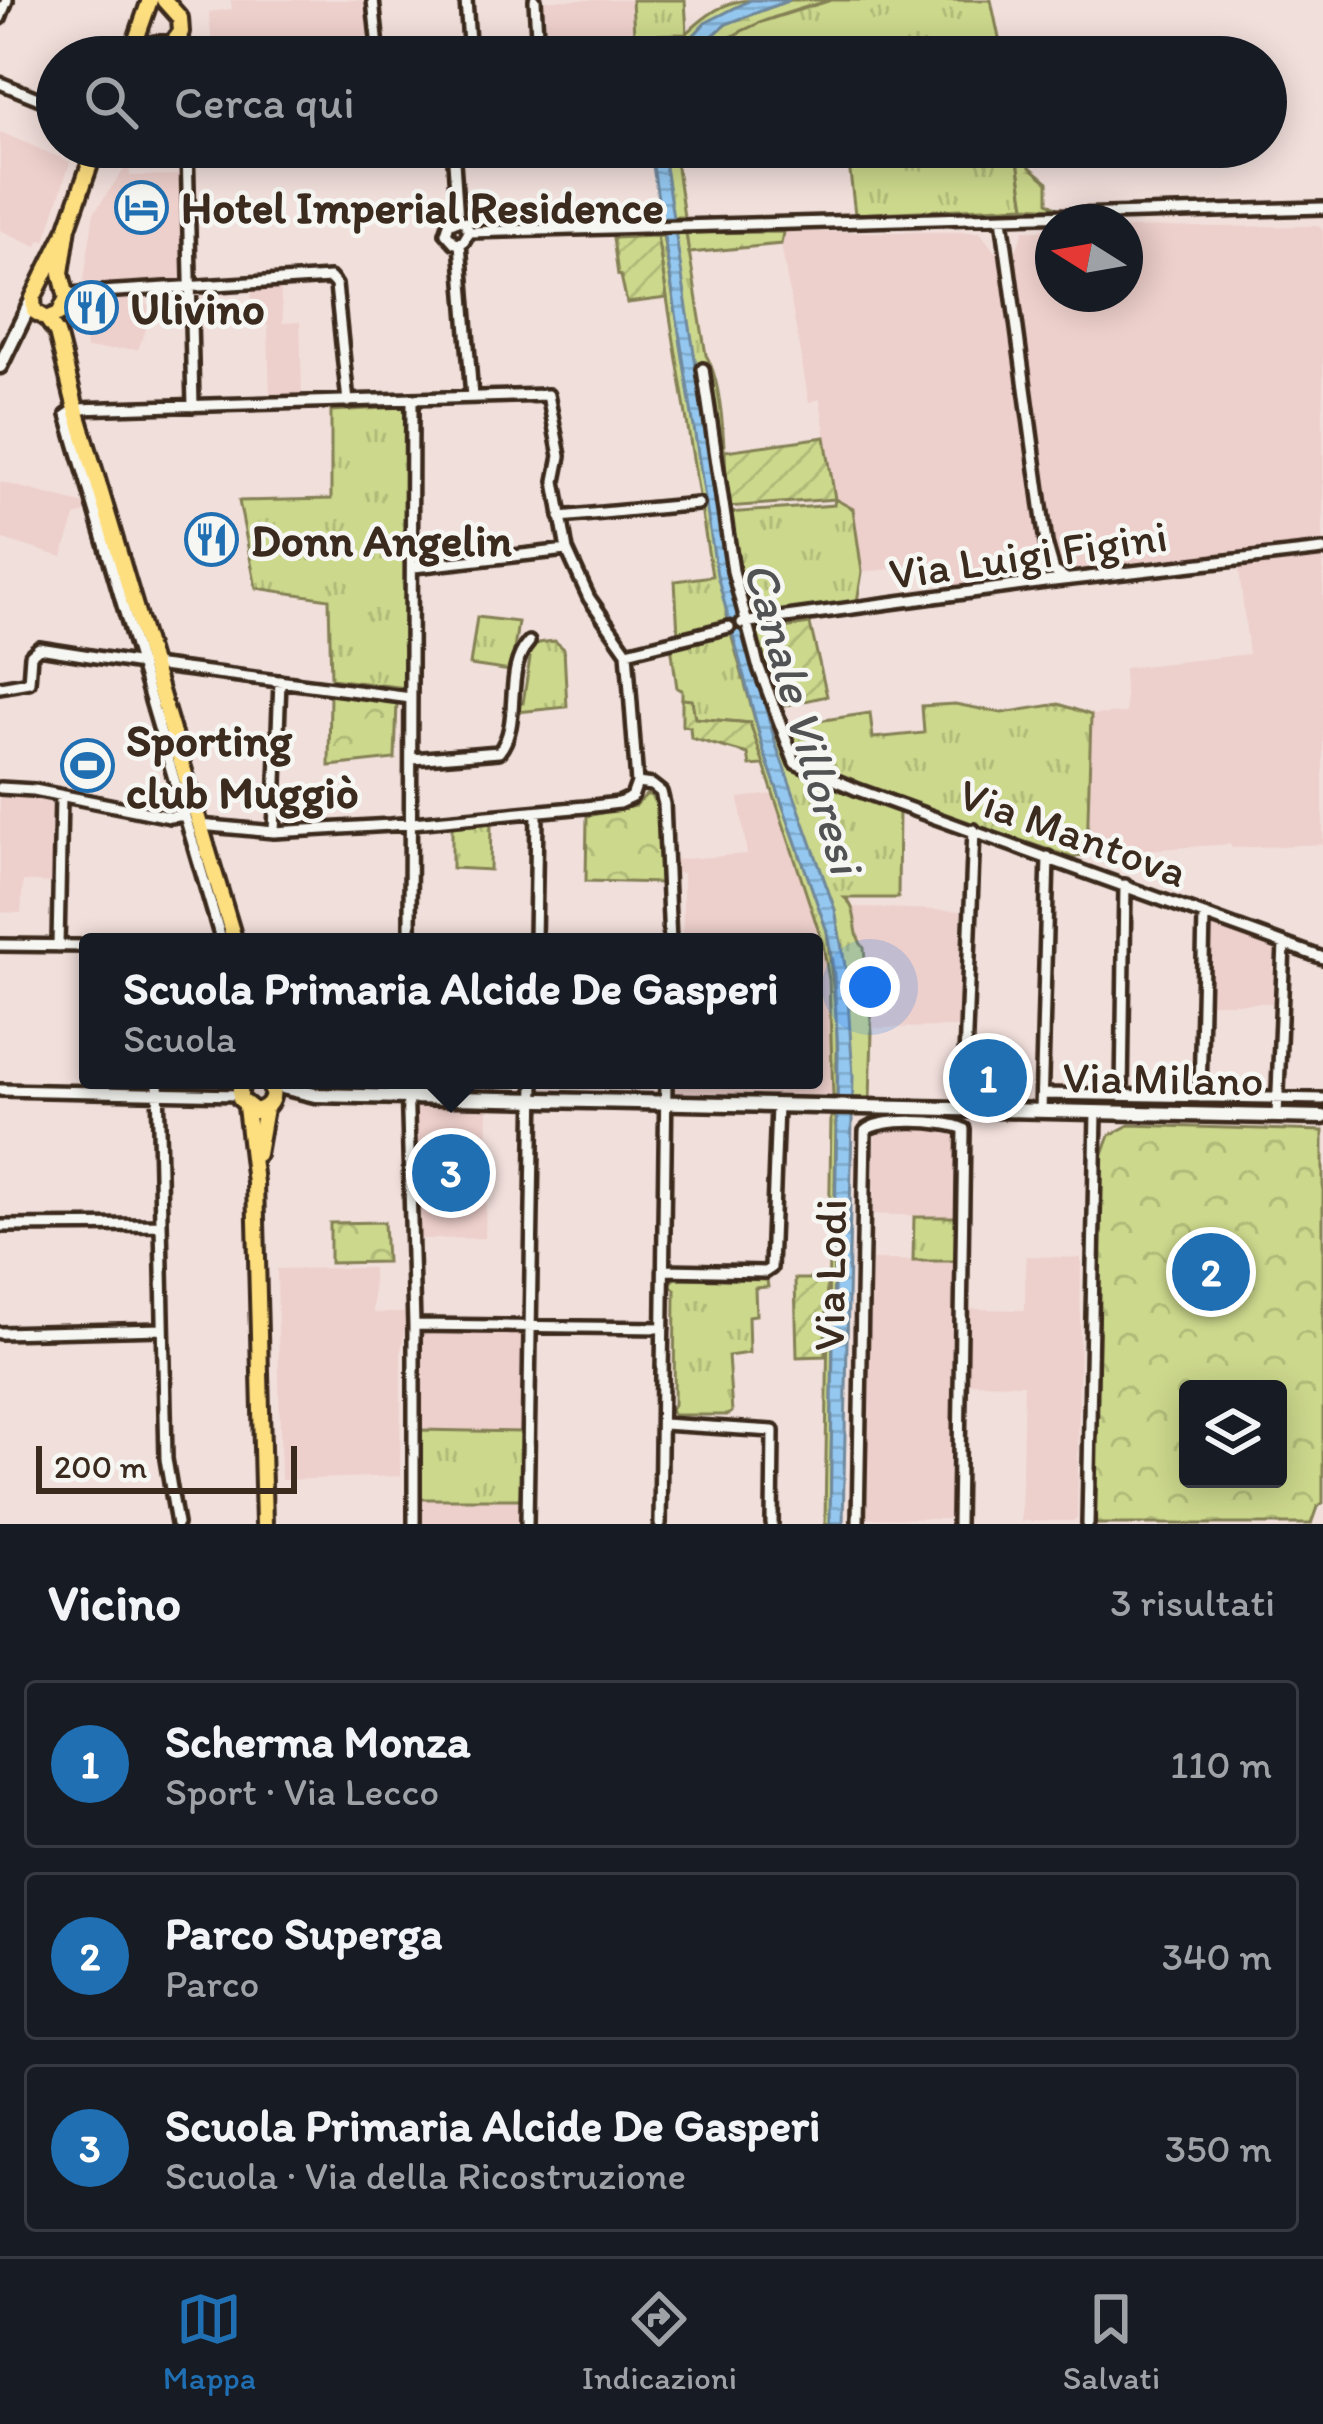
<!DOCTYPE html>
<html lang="it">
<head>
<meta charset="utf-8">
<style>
  :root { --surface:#171b24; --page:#242831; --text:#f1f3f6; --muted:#9ea1a6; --line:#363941; --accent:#1f6fb2 }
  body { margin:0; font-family:Itim,sans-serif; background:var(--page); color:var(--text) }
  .controls { position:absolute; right:36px; bottom:36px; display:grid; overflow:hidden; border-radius:12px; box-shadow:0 6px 30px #0003 }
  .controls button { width:108px; height:108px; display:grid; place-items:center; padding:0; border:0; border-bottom:3px solid var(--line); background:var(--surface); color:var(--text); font:60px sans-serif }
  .compass { position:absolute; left:1035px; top:204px; width:108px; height:108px; border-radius:50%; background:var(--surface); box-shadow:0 6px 30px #0003; rotate:281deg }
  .scale { position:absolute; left:36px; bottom:30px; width:261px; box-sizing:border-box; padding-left:12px; border:6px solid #3b2a1e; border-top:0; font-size:33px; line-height:42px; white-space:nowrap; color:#3b2a1e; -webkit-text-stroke:9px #f6f6f2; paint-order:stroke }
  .you { position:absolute; left:870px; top:987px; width:42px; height:42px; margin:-30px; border:9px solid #fff; border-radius:50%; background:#1a73e8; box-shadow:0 0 0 18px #1a73e833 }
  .badge { display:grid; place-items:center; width:78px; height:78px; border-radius:50%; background:var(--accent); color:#fff; font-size:39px; font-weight:700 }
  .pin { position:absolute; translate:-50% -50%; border:6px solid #fff; box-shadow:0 3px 12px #0006 }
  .popup { position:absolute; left:79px; top:933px; width:744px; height:156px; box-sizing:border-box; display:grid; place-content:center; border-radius:12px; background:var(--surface); filter:drop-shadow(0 3px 9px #0005); font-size:39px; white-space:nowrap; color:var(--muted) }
  .popup b { font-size:45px; color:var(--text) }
  .popup::after { content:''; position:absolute; left:50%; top:100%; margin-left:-24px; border:24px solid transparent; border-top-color:var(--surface) }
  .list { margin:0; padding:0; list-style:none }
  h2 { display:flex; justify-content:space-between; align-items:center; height:156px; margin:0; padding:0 48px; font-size:51px }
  h2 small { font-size:39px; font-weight:400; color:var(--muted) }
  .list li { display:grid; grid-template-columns:78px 1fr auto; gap:36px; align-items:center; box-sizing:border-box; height:168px; margin:0 24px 24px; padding:0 24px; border:3px solid var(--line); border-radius:12px }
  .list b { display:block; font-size:45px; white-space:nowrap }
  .list p { margin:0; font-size:39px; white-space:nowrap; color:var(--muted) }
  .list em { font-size:39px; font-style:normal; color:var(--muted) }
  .icon { flex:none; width:66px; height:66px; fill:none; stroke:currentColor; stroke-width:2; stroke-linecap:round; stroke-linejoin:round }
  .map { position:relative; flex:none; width:1323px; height:1524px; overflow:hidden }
  .search { position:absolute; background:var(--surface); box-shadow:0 6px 30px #0003; left:36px; right:36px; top:36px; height:132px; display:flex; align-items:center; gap:30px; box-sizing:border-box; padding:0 42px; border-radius:66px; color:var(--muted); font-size:45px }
  .sheet { height:732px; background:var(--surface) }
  nav { display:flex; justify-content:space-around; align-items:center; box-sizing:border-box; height:168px; border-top:3px solid var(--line); background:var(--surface); font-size:33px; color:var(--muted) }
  nav a { display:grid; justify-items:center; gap:6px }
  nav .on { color:var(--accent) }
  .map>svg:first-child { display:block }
  .built { fill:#edcfcb }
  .grass { fill:url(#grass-tufts); stroke:#848155; stroke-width:3 }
  .forest { fill:url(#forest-firs); stroke:#848155; stroke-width:3 }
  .park { fill:url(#park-crowns); stroke:#848155; stroke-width:3; fill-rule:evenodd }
  .garden { fill:url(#garden-furrows); stroke:#848155; stroke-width:3 }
  .water { fill:url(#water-rules); stroke:#70899d; stroke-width:3 }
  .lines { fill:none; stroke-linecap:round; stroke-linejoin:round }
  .street-casing { stroke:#3b2a1e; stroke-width:18 }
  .secondary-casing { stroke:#3b2a1e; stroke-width:21 }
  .primary-casing { stroke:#3b2a1e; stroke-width:22 }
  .street { stroke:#f6f6f2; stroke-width:9 }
  .secondary { stroke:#f6f6f2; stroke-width:12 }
  .primary { stroke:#fedf80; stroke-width:14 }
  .labels { text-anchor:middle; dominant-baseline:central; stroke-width:9; stroke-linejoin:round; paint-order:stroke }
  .poi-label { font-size:45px; font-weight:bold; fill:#3b2a1e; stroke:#f6f6f2; text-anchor:start }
  .street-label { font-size:45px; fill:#3b2a1e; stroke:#f6f6f2 }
  .water-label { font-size:48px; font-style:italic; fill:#515253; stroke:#f6f6f2 }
</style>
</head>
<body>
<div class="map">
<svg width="1323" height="1524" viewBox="0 0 1323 1524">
  <defs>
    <pattern id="grass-tufts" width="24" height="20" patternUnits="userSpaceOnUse" patternTransform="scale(3)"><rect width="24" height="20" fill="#ccd88c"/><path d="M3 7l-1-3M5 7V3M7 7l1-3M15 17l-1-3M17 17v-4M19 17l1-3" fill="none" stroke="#b0ba78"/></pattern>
    <pattern id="forest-firs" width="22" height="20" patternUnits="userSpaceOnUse" patternTransform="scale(3)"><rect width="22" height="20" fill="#ccd88c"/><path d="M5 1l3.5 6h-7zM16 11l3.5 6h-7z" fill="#b0ba78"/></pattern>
    <pattern id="park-crowns" width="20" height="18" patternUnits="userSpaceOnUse" patternTransform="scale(3)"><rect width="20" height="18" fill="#ccd88c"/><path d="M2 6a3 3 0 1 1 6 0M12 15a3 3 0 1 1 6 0" fill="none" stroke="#b0ba78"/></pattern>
    <pattern id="garden-furrows" width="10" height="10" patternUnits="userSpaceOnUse" patternTransform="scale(3)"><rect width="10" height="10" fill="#ccd88c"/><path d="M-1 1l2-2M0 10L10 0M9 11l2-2" fill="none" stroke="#b0ba78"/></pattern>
    <pattern id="water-rules" width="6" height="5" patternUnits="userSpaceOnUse" patternTransform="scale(3)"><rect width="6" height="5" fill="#94c8f1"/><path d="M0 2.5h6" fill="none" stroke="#80acce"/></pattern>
  </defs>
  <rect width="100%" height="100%" fill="#f1dfdb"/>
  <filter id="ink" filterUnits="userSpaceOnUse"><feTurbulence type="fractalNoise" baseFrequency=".00833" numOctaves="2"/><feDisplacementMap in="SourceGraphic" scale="24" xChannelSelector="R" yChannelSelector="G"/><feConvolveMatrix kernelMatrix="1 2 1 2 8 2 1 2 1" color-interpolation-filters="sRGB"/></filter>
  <g filter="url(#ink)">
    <!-- built -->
    <path class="built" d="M231,0H370L375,57H213L209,12L232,9Z
      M541,0H632L635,34H686L667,57H543Z
      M0,132L70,162L45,241L39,240L37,246L0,230Z
      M129,162L130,176L179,175L181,282L98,289L97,285L83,286L94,213Z
      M1319,226L1323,231V844L1232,848L1230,844L1087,854L1091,715L1126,713L1124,668L1249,654L1237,551L950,586L947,563L862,572L853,509L835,499L820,399L809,402L781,244L783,232H980L994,251H1006L1017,249L1024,230H1053V294H1125V228Z
      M280,287L283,323L300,322L302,397L278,393L270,398L268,325L253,326L251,290Z
      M147,299L149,322L138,349H86L82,302Z
      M0,482L85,504V513L75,516L62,557L0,538Z
      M0,794L27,795L53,802V883L23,881L21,913L0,912Z
      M775,794L823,944L829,980L833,1096H674L673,1080H814V942H683V873H675L674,860L747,854L739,798Z
      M853,907L961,911L958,1027L871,1028L864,948L859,944Z
      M1215,926L1271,947L1275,952L1274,1003H1209L1211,929Z
      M414,1104L488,1108L485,1238L418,1239Z
      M880,1130L955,1131L959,1136L957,1217L873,1214L875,1132Z
      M1026,1256L1081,1258L1077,1518L1073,1521H1021L1024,1384L969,1383V1309L1025,1310Z
      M872,1260L957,1261L953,1514L948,1519L866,1518Z
      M373,1268V1313H408L401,1351L400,1476L281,1480L277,1269Z
      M419,1330L525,1332L522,1432L419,1430Z
      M418,1499H520V1524H420Z"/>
    <!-- grass -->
    <path class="grass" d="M632,0H685L687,33C705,16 725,0 751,0C720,14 694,29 674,57H667L685,34L634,35Z
      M831,0H991L1003,57H703L748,26Z
      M662,147H674L684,217H672Z
      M847,147H1016L1025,206L855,214Z
      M686,233L706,355C726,389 724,472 728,513L834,505L835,499L853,509L862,572L856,608L809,618L810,624L757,633L785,726L870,713L873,738L924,733L922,706L955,704L1002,713L1059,704L1091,715L1087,854L1073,858L830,776L798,761L805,776L899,808L898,898H845C860,911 851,934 864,948L872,1032L870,1099L852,1098L846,972L835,910L776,746L728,572L675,234Z
      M657,236H663L729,627L764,752L827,931L837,1023V1097L833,1096L829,980L823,944L750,723L694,718L692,701L682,699V690L677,688L671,645L724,632L721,624L678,634L675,581L712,576Z
      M403,407L406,412L407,688L331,679L329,599L256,588L239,501L331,499V411Z
      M477,617L518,622L511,671L470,665Z
      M555,641L564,649L567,707L517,712L518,703H523L530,658L524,656C530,641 541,643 555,641Z
      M491,823L490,870L452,868V827Z
      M831,1117H836L830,1524H825Z
      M914,1217H957V1261H913Z
      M674,1278L767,1280L768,1287L755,1288L756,1315L748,1316L749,1353L728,1356L732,1412L728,1415H674L670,1411L674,1404L675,1289L670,1286Z
      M419,1430L522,1432L520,1499H418Z"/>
    <!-- forest -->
    <path class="forest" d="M790,0H831C784,14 740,24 703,57H688L726,24Z
      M1016,147H1027L1030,167L1048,182V202L1057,208L1025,206Z
      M783,232L781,244L689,253L686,233Z"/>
    <!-- park -->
    <path class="park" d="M330,692L397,702L395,759L329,766Z
      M646,795H650L658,805L662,883L586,881L587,816L635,806Z
      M1129,1125L1323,1131V1503L1317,1507L1311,1524H1095L1102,1156L1110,1135ZM1188,1389H1278V1479H1188Z
      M384,1222L386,1262L330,1263V1223Z"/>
    <!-- garden -->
    <path class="garden" d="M657,236L667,298L627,303L621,276L618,275L613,238Z
      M825,437L835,499L727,507L725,451Z
      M810,624L827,696L778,707L756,632Z
      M682,699L692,700L695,718L750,723L764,765L750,766L748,754L691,738L690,727L682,726Z
      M795,1279H827L825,1356L797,1357Z"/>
    <!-- water -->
    <path class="water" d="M751,0H790L726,24L688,57H674L705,23Z
      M650,147H662L728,572L776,745L835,910L846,972L853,1076L843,1524H830L838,1054L834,975L827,931L764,752L717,575Z"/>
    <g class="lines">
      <defs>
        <path id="street" d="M373,0L379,57
          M466,0L470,57
          M535,0L538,54
          M0,18L7,0
          M181,33L186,57
          M0,83L57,106
          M187,147L193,406
          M453,147L458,220L465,222L469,232L463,242L455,243L446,233L449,224L458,220
          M1002,218L1046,543L1054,571L1066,579
          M469,232L1323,208
          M460,243L472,397
          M68,294L330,278L336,285L348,402
          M703,369L733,571L758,665L795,763L858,790L1323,958
          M560,517L698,504
          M414,567L567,550
          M742,623L1045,582L1323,550
          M627,652L729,627
          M153,665L411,698
          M0,687L29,682L31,655L39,648L141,664
          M412,759L499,752C523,722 502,672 529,642
          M637,783L652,785L661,792L664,804L670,942
          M0,788L34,790L170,817L185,815
          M200,825L274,832L391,825L585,807L619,803L632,797L637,783L627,652L589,598L567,550L555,481L560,456L548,395L76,409L67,415L222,942
          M274,832L280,681
          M410,942L412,400
          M535,942L537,812
          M0,945L88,946
          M58,946L61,796
          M158,1080L166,1459L177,1524
          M407,1080L414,1325V1524
          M0,1090L239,1095
          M1042,1094L1323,1099
          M1122,1095L1125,885
          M1200,1097L1204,915
          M963,1110L974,830
          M1041,1111L1048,857
          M1277,1116L1284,944
          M0,1226L160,1225
          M664,1270L765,1272L771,1268L777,1106
          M414,1325L663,1328
          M0,1333L163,1329
          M663,1424L773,1431L772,1524
          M527,1524L534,1080
          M660,1524L666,1080
          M858,1524L865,1131C879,1117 946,1120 964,1129L958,1524
          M1088,1524L1096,1112"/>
        <path id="secondary" d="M0,366L33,298
          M270,1084L315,1095L1323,1117"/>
        <path id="primary" d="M155,44H172L181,32L180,18L164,0
          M130,57L150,0
          M68,227L33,298L34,311L47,319L59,314L67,298L61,273L68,227L96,147
          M47,319L57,333L76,409L235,942
          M246,1080L240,1089V1099L255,1111C272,1108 278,1093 266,1080
          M246,1107L255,1183L264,1524
          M257,1154L265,1108"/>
      </defs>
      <!-- street casing -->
      <use href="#street" class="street-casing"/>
      <!-- secondary casing -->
      <use href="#secondary" class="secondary-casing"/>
      <!-- primary casing -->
      <use href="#primary" class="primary-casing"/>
      <!-- street -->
      <use href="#street" class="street"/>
      <!-- secondary -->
      <use href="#secondary" class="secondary"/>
      <!-- primary -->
      <use href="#primary" class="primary"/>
    </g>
  </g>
  <!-- icons -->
  <defs>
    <symbol id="hotel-ring" viewBox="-11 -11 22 22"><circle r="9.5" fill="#f6f6f2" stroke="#1f6fb2" stroke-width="1.5"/><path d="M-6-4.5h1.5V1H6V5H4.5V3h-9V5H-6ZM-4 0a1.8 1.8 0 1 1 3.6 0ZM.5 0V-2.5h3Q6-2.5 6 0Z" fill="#1f6fb2"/></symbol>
    <symbol id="restaurant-ring" viewBox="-11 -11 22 22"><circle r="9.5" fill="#f6f6f2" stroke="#1f6fb2" stroke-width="1.5"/><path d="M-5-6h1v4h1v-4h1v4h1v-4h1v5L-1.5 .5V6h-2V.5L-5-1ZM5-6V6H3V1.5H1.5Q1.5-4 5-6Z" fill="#1f6fb2"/></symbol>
    <symbol id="stadium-ring" viewBox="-11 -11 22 22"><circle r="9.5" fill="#f6f6f2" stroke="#1f6fb2" stroke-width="1.5"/><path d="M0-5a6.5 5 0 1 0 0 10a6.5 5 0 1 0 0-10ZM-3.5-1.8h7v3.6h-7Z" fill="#1f6fb2"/></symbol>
  </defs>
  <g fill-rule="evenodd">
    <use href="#hotel-ring" x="112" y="178" width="59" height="59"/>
    <use href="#restaurant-ring" x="62" y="278" width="59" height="59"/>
    <use href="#restaurant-ring" x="182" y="510" width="59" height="59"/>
    <use href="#stadium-ring" x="58" y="736" width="59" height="59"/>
  </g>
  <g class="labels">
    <!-- poi labels -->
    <g class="poi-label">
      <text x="181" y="207">Hotel Imperial Residence</text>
      <text x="130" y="308">Ulivino</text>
      <text x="251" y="540">Donn Angelin</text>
      <text x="126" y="740">Sporting<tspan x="126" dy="52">club Muggiò</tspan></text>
    </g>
    <!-- street labels -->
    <g class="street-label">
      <text transform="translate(1028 554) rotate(-8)">Via Luigi Figini</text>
      <text transform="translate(1073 832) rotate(20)">Via Mantova</text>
      <text transform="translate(1163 1078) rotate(1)">Via Milano</text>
      <text transform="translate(829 1275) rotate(-89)">Via Lodi</text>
    </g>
    <!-- water labels -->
    <g class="water-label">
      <text transform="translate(804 717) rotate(74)">Canale Villoresi</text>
    </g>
  </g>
</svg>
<div class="controls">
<button><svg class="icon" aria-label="layers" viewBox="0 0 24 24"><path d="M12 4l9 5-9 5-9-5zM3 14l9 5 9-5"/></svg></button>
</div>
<svg class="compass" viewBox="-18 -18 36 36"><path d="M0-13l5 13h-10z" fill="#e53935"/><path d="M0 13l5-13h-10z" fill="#9ea1a6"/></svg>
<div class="scale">200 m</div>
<div class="you"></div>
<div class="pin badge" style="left:988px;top:1078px">1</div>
<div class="pin badge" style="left:1211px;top:1272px">2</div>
<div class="pin badge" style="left:451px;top:1173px">3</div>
<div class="popup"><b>Scuola Primaria Alcide De Gasperi</b>Scuola</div>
<div class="search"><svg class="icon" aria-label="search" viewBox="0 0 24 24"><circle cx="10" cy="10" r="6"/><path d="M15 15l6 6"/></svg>Cerca qui</div>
</div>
<section class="sheet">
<h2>Vicino<small>3 risultati</small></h2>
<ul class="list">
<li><span class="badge">1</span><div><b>Scherma Monza</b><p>Sport · Via Lecco</p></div><em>110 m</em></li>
<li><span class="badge">2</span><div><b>Parco Superga</b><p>Parco</p></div><em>340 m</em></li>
<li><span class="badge">3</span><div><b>Scuola Primaria Alcide De Gasperi</b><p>Scuola · Via della Ricostruzione</p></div><em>350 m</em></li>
</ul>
</section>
<nav>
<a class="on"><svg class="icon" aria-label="map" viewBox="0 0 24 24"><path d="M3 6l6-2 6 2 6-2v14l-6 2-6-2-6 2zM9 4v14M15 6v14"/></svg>Mappa</a>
<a><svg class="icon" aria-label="directions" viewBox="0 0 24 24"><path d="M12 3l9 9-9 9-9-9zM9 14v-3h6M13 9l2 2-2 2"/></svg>Indicazioni</a>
<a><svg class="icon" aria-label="saved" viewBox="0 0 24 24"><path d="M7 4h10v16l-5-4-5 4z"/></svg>Salvati</a>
</nav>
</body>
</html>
